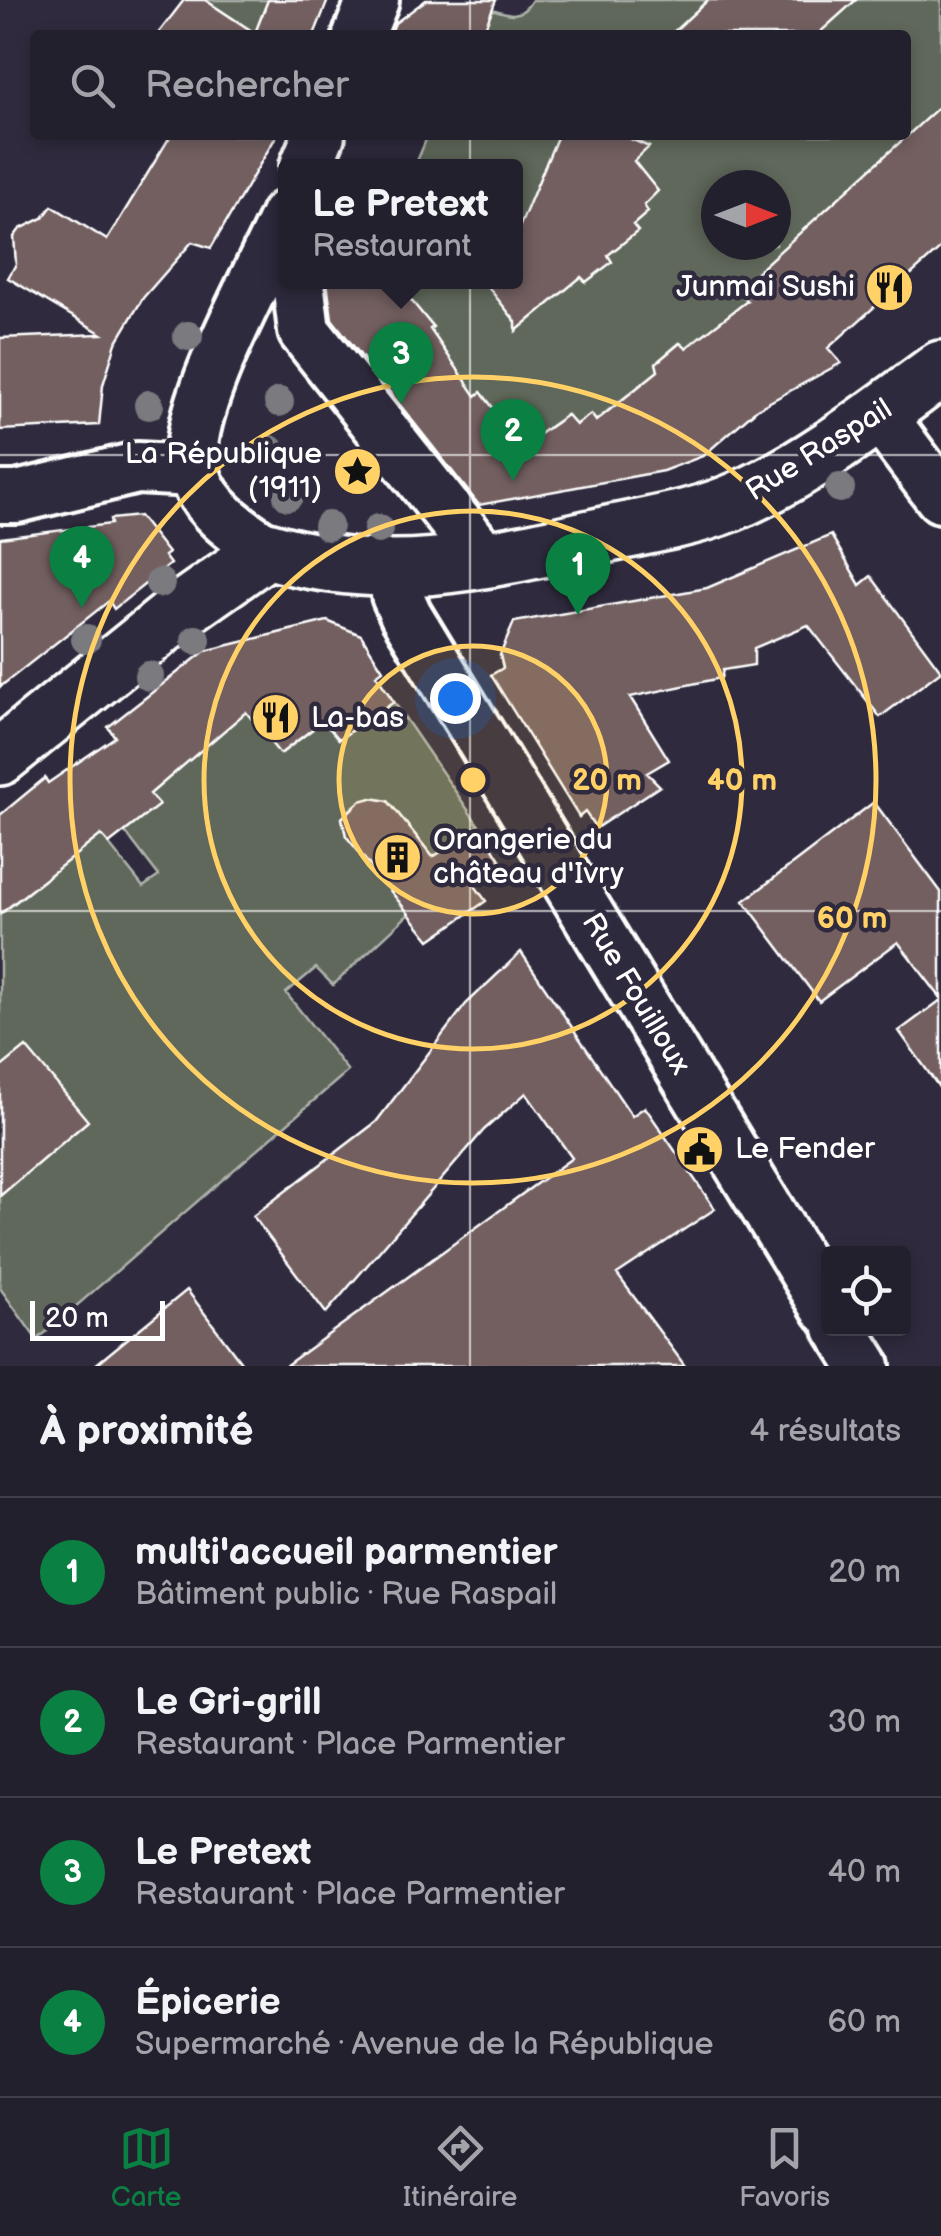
<!DOCTYPE html>
<html lang="fr">
<head>
<meta charset="utf-8">
<style>
  :root { --surface:#23202e; --page:#2b2836; --text:#f1f3f6; --muted:#a3a3aa; --line:#403e4a; --accent:#0b8043 }
  body { margin:0; font-family:"Balsamiq Sans",sans-serif; background:var(--page); color:var(--text) }
  .controls { position:absolute; right:30px; bottom:30px; display:grid; overflow:hidden; border-radius:10px; box-shadow:0 5px 15px #0003 }
  .controls button { width:90px; height:90px; display:grid; place-items:center; padding:0; border:0; border-bottom:2px solid var(--line); background:var(--surface); color:var(--text); font:50px sans-serif }
  .compass { position:absolute; left:701px; top:170px; width:90px; height:90px; border-radius:50%; background:var(--surface); box-shadow:0 5px 15px #0003; rotate:90deg }
  .scale { position:absolute; left:30px; bottom:25px; width:135px; box-sizing:border-box; padding-left:10px; border:5px solid #fff; border-top:0; font-size:28px; line-height:35px; white-space:nowrap; color:#fff; -webkit-text-stroke:8px #2f2a3d; paint-order:stroke }
  .you { position:absolute; left:455px; top:698px; width:35px; height:35px; margin:-25px; border:8px solid #fff; border-radius:50%; background:#1a73e8; box-shadow:0 0 0 15px #1a73e833 }
  .badge { display:grid; place-items:center; width:65px; height:65px; border-radius:50%; background:var(--accent); color:#fff; font-size:32px; font-weight:700 }
  .pin { position:absolute; translate:-50% -82px; filter:drop-shadow(0 2px 5px #0008) }
  .pin::after { content:''; position:absolute; top:52px; width:35px; height:30px; background:inherit; clip-path:polygon(0 0,100% 0,50% 100%) }
  .popup { position:absolute; left:278px; top:159px; width:245px; height:130px; box-sizing:border-box; display:grid; place-content:center; border-radius:10px; background:var(--surface); filter:drop-shadow(0 2px 8px #0005); font-size:32px; white-space:nowrap; color:var(--muted) }
  .popup b { font-size:38px; color:var(--text) }
  .popup::after { content:''; position:absolute; left:50%; top:100%; margin-left:-20px; border:20px solid transparent; border-top-color:var(--surface) }
  .list { margin:0; padding:0; list-style:none }
  h2 { display:flex; justify-content:space-between; align-items:center; height:130px; margin:0; padding:0 40px; font-size:42px }
  h2 small { font-size:32px; font-weight:400; color:var(--muted) }
  .list li { display:grid; grid-template-columns:65px 1fr auto; gap:30px; align-items:center; box-sizing:border-box; height:150px; padding:0 40px; border-top:2px solid var(--line) }
  .list b { display:block; font-size:38px; white-space:nowrap }
  .list p { margin:0; font-size:32px; white-space:nowrap; color:var(--muted) }
  .list em { font-size:32px; font-style:normal; color:var(--muted) }
  .icon { flex:none; width:55px; height:55px; fill:none; stroke:currentColor; stroke-width:2; stroke-linecap:round; stroke-linejoin:round }
  .map { position:relative; flex:none; width:941px; height:1366px; overflow:hidden }
  .search { position:absolute; background:var(--surface); box-shadow:0 5px 15px #0003; left:30px; right:30px; top:30px; height:110px; display:flex; align-items:center; gap:25px; box-sizing:border-box; padding:0 35px; border-radius:10px; color:var(--muted); font-size:38px }
  .sheet { height:730px; background:var(--surface) }
  nav { display:flex; justify-content:space-around; align-items:center; box-sizing:border-box; height:140px; border-top:2px solid var(--line); background:var(--surface); font-size:28px; color:var(--muted) }
  nav a { display:grid; justify-items:center; gap:5px }
  nav .on { color:var(--accent) }
  .map>svg:first-child { display:block }
  .green { fill:#5e675a; stroke:#aeb3ac; stroke-width:2.5; fill-rule:evenodd }
  .building { fill:#735e60; stroke:#fff; stroke-width:2.5 }
  .lines { fill:none; stroke-linecap:round; stroke-linejoin:round }
  .street-casing { stroke:#fff; stroke-width:58 }
  .secondary-casing { stroke:#fff; stroke-width:62 }
  .street { stroke:#2f2a3d; stroke-width:50 }
  .secondary { stroke:#2f2a3d; stroke-width:55 }
  .tree { fill:#7a7a7f }
  .grid { fill:none; stroke:#fff; stroke-width:2.5; stroke-opacity:0.55 }
  .ring { fill:none; stroke:#ffd166; stroke-width:5 }
  .labels { text-anchor:middle; dominant-baseline:central; stroke-width:9; stroke-linejoin:round; paint-order:stroke }
  .poi-label { font-size:30px; fill:#fff; stroke:#2f2a3d; text-anchor:start }
  .street-label { font-size:30px; fill:#fff; stroke:#2f2a3d }
  .centre { fill:#ffd166; stroke:#2f2a3d; stroke-width:5 }
  .ring-label { font-size:30px; text-anchor:middle; font-weight:bold; fill:#ffd166; stroke:#2f2a3d; stroke-width:9; stroke-linejoin:round; paint-order:stroke }
</style>
</head>
<body>
<div class="map">
<svg width="941" height="1366" viewBox="0 0 941 1366">
  <rect width="100%" height="100%" fill="#2f2a3d"/>
  <filter id="ink" filterUnits="userSpaceOnUse"><feTurbulence type="fractalNoise" baseFrequency=".01" numOctaves="2"/><feDisplacementMap in="SourceGraphic" scale="20" xChannelSelector="R" yChannelSelector="G"/><feConvolveMatrix kernelMatrix="1 2 1 2 8 2 1 2 1" color-interpolation-filters="sRGB"/></filter>
  <g filter="url(#ink)">
    <!-- green -->
    <path class="green" d="M205,0H268L255,33Z
      M532,0H941V113L759,311L713,349L700,336L686,348L679,343L656,363L658,371L596,420L590,415L576,425L566,415L522,446L482,393L475,396L426,332L432,326L399,285L516,282V166H415L428,135H906V35H482L492,9C510,15 521,19 532,0ZM716,185H776V245H716Z
      M394,702L479,826L456,841L470,862L450,878L388,801C368,795 355,802 342,818L346,836L410,913L333,985L316,968L286,993L348,1071L37,1340L0,1288V915L101,834L143,887L159,876L117,821L158,805L150,794L246,711L281,754L323,721L339,739Z"/>
    <!-- building -->
    <path class="building" d="M184,0H205L255,33L268,0H328L314,35H157Z
      M426,0H496L482,35H390L395,23Z
      M708,0H856L817,35H670Z
      M941,105V248L828,348L841,363L757,409L703,456L663,471L479,505L332,319L327,282H396L433,327L430,329L476,396L481,392L522,446L567,415L576,425L591,414L596,421L658,371L656,363L680,343L686,348L747,301L738,289Z
      M171,135H277L211,248L192,242L143,298L116,343L103,385L99,425L0,430V338L102,334L8,278L16,264L14,237L20,229L43,218L52,206L107,240Z
      M558,135H622L649,147L634,161L658,191L644,205L648,212L633,225L638,231L608,255L612,262L586,282L581,277L516,331V322L484,282H516V235Z
      M139,516L168,553L164,556L170,564L114,609L109,601L0,687V538L111,524L110,519Z
      M831,535L860,585L871,576L941,671L880,717L808,625L754,648V665L723,670L721,678L630,697L669,760L647,773L660,786L596,828L585,812L579,817L491,675L503,668L500,655L514,622L707,588Z
      M327,621L361,635L383,670L376,675L394,702L339,739L323,721L280,754L246,712L150,794L159,805L109,844L101,835L0,914V815L45,778L48,783L115,737L108,727L205,651Z
      M371,798L388,801L433,857L479,826L506,869L465,872L486,901L430,940L346,836L342,818L360,801Z
      M874,802L941,892V998L898,942L819,1001L744,901Z
      M521,952L632,1116L645,1107L715,1209L617,1274L685,1366H285L572,1158L526,1093L484,1130L326,1313L253,1216L376,1122L466,1004Z
      M941,1000V1090L899,1031Z
      M26,1047L88,1121L0,1196V1068Z
      M187,1290L244,1366H94Z"/>
    <g class="lines">
      <defs>
        <path id="street" d="M359,35L373,0
          M306,166L319,135
          M298,282L304,331L473,544
          M879,414L941,497
          M0,497H17L137,468L193,471
          M267,550C238,531 204,509 194,473C177,416 261,274 286,216
          M395,571L397,595L406,615L828,1309
          M840,1328L864,1366"/>
        <path id="secondary" d="M0,757L179,612L267,550C387,586 485,562 604,535C650,525 700,518 743,498C813,466 879,414 941,369"/>
      </defs>
      <!-- street casing -->
      <use href="#street" class="street-casing"/>
      <!-- secondary casing -->
      <use href="#secondary" class="secondary-casing"/>
      <!-- street -->
      <use href="#street" class="street"/>
      <!-- secondary -->
      <use href="#secondary" class="secondary"/>
    </g>
    <!-- trees -->
    <g class="tree">
      <circle cx="188" cy="336" r="15"/>
      <circle cx="279" cy="402" r="15"/>
      <circle cx="149" cy="405" r="15"/>
      <circle cx="270" cy="450" r="15"/>
      <circle cx="840" cy="488" r="15"/>
      <circle cx="288" cy="496" r="15"/>
      <circle cx="328" cy="526" r="15"/>
      <circle cx="378" cy="529" r="15"/>
      <circle cx="160" cy="583" r="15"/>
      <circle cx="86" cy="639" r="15"/>
      <circle cx="196" cy="640" r="15"/>
      <circle cx="149" cy="676" r="15"/>
    </g>
  </g>
  <!-- grid -->
  <path class="grid" d="M470,0V35M470,135V1366M0,455H941M0,911H941"/>
  <!-- distance rings -->
  <circle cx="473" cy="780" r="134" fill="#ffd166" fill-opacity=".12"/>
  <g class="ring">
    <circle cx="473" cy="780" r="134"/>
    <circle cx="473" cy="780" r="269"/>
    <circle cx="473" cy="780" r="403"/>
  </g>
  <!-- icons -->
  <defs>
    <symbol id="restaurant-disc" viewBox="-11 -11 22 22"><circle r="9.5" fill="#ffd166" stroke="#2f2a3d"/><path d="M-5-6h1v4h1v-4h1v4h1v-4h1v5L-1.5 .5V6h-2V.5L-5-1ZM5-6V6H3V1.5H1.5Q1.5-4 5-6Z" fill="#111"/></symbol>
    <symbol id="sight-disc" viewBox="-11 -11 22 22"><circle r="9.5" fill="#ffd166" stroke="#2f2a3d"/><path d="M0-6L1.8-2.2L6-1.7L2.9 1.2L3.7 5.4L0 3.3L-3.7 5.4L-2.9 1.2L-6-1.7L-1.8-2.2Z" fill="#111"/></symbol>
    <symbol id="building-disc" viewBox="-11 -11 22 22"><circle r="9.5" fill="#ffd166" stroke="#2f2a3d"/><path d="M-4-6H4V6H1V3H-1V6H-4ZM-2.5-4.3h1.7v1.8h-1.7ZM.8-4.3h1.7v1.8H.8ZM-2.5-1h1.7V.8h-1.7ZM.8-1h1.7V.8H.8Z" fill="#111"/></symbol>
    <symbol id="civic-disc" viewBox="-11 -11 22 22"><circle r="9.5" fill="#ffd166" stroke="#2f2a3d"/><path d="M-.6-6.5H3V-4.5H.6V-3L4-1V1h2V6H-6V1h2V-1L-.6-3ZM-1.2 2.5V6h2.4V2.5Z" fill="#111"/></symbol>
  </defs>
  <g fill-rule="evenodd">
    <use href="#restaurant-disc" x="862" y="260" width="55" height="55"/>
    <use href="#sight-disc" x="330" y="444" width="55" height="55"/>
    <use href="#restaurant-disc" x="248" y="690" width="55" height="55"/>
    <use href="#building-disc" x="370" y="830" width="55" height="55"/>
    <use href="#civic-disc" x="672" y="1122" width="55" height="55"/>
  </g>
  <g class="labels">
    <!-- poi labels -->
    <g class="poi-label">
      <text x="855" y="287" text-anchor="end">Junmai Sushi</text>
      <text x="322" y="454" text-anchor="end">La République<tspan x="322" dy="34">(1911)</tspan></text>
      <text x="311" y="718">La-bas</text>
      <text x="433" y="840">Orangerie du<tspan x="433" dy="34">château d'Ivry</tspan></text>
      <text x="735" y="1149">Le Fender</text>
    </g>
    <!-- street labels -->
    <g class="street-label">
      <text transform="translate(819 450) rotate(-32)">Rue Raspail</text>
      <text transform="translate(636 994) rotate(59)">Rue Fouilloux</text>
    </g>
  </g>
  <circle cx="473" cy="780" r="15" class="centre"/>
  <g class="ring-label">
    <text x="607" y="790">20 m</text>
    <text x="742" y="790">40 m</text>
    <text x="852" y="928">60 m</text>
  </g>
</svg>
<div class="controls">
<button><svg class="icon" aria-label="locate" viewBox="0 0 24 24"><circle cx="12" cy="12" r="6"/><path d="M12 2v4M12 18v4M2 12h4M18 12h4"/></svg></button>
</div>
<svg class="compass" viewBox="-18 -18 36 36"><path d="M0-13l5 13h-10z" fill="#e53935"/><path d="M0 13l5-13h-10z" fill="#a3a3aa"/></svg>
<div class="scale">20 m</div>
<div class="you"></div>
<div class="pin badge" style="left:578px;top:615px">1</div>
<div class="pin badge" style="left:513px;top:481px">2</div>
<div class="pin badge" style="left:401px;top:404px">3</div>
<div class="popup"><b>Le Pretext</b>Restaurant</div>
<div class="pin badge" style="left:82px;top:608px">4</div>
<div class="search"><svg class="icon" aria-label="search" viewBox="0 0 24 24"><circle cx="10" cy="10" r="6"/><path d="M15 15l6 6"/></svg>Rechercher</div>
</div>
<section class="sheet">
<h2>À proximité<small>4 résultats</small></h2>
<ul class="list">
<li><span class="badge">1</span><div><b>multi'accueil parmentier</b><p>Bâtiment public · Rue Raspail</p></div><em>20 m</em></li>
<li><span class="badge">2</span><div><b>Le Gri-grill</b><p>Restaurant · Place Parmentier</p></div><em>30 m</em></li>
<li><span class="badge">3</span><div><b>Le Pretext</b><p>Restaurant · Place Parmentier</p></div><em>40 m</em></li>
<li><span class="badge">4</span><div><b>Épicerie</b><p>Supermarché · Avenue de la République</p></div><em>60 m</em></li>
</ul>
</section>
<nav>
<a class="on"><svg class="icon" aria-label="map" viewBox="0 0 24 24"><path d="M3 6l6-2 6 2 6-2v14l-6 2-6-2-6 2zM9 4v14M15 6v14"/></svg>Carte</a>
<a><svg class="icon" aria-label="directions" viewBox="0 0 24 24"><path d="M12 3l9 9-9 9-9-9zM9 14v-3h6M13 9l2 2-2 2"/></svg>Itinéraire</a>
<a><svg class="icon" aria-label="saved" viewBox="0 0 24 24"><path d="M7 4h10v16l-5-4-5 4z"/></svg>Favoris</a>
</nav>
</body>
</html>
